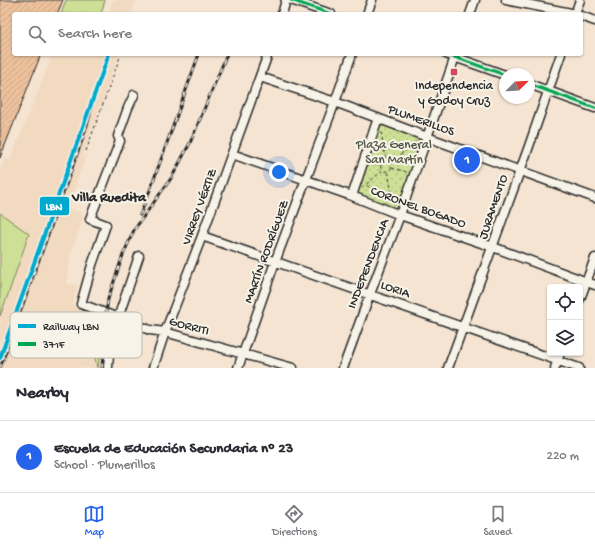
<!DOCTYPE html>
<html lang="en">
<head>
<meta charset="utf-8">
<style>
  :root { --surface:#fff; --page:#f2f2f3; --text:#2b2b33; --muted:#7c7c81; --line:#e1e1e2; --accent:#2563eb }
  body { margin:0; font-family:"Gochi Hand",sans-serif; background:var(--page); color:var(--text) }
  .controls { position:absolute; right:12px; bottom:12px; display:grid; overflow:hidden; border-radius:4px; box-shadow:0 1px 3px #0004 }
  .controls button { width:36px; height:36px; display:grid; place-items:center; padding:0; border:0; border-bottom:1px solid var(--line); background:var(--surface); color:var(--text); font:20px sans-serif }
  .compass { position:absolute; left:499px; top:68px; width:36px; height:36px; border-radius:50%; background:var(--surface); box-shadow:0 1px 3px #0004; rotate:66deg }
  .you { position:absolute; left:279px; top:172px; width:14px; height:14px; margin:-10px; border:3px solid #fff; border-radius:50%; background:#1a73e8; box-shadow:0 0 0 6px #1a73e833 }
  .badge { display:grid; place-items:center; width:26px; height:26px; border-radius:50%; background:var(--accent); color:#fff; font-size:13px; font-weight:700 }
  .pin { position:absolute; translate:-50% -50%; border:2px solid #fff; box-shadow:0 1px 4px #0006 }
  .list { margin:0; padding:0; list-style:none }
  h2 { display:flex; justify-content:space-between; align-items:center; height:52px; margin:0; padding:0 16px; font-size:17px }
  h2 small { font-size:13px; font-weight:400; color:var(--muted) }
  .list li { display:grid; grid-template-columns:26px 1fr auto; gap:12px; align-items:center; box-sizing:border-box; height:72px; padding:0 16px; border-top:1px solid var(--line) }
  .list b { display:block; font-size:15px; white-space:nowrap }
  .list p { margin:0; font-size:13px; white-space:nowrap; color:var(--muted) }
  .list em { font-size:13px; font-style:normal; color:var(--muted) }
  .icon { flex:none; width:22px; height:22px; fill:none; stroke:currentColor; stroke-width:2; stroke-linecap:round; stroke-linejoin:round }
  .map { position:relative; flex:none; width:595px; height:368px; overflow:hidden }
  .search { position:absolute; background:var(--surface); box-shadow:0 1px 3px #0004; left:12px; right:12px; top:12px; height:44px; display:flex; align-items:center; gap:10px; box-sizing:border-box; padding:0 14px; border-radius:4px; color:var(--muted); font-size:15px }
  .sheet { height:124px; background:var(--surface) }
  nav { display:flex; justify-content:space-around; align-items:center; box-sizing:border-box; height:56px; border-top:1px solid var(--line); background:var(--surface); font-size:11px; color:var(--muted) }
  nav a { display:grid; justify-items:center; gap:2px }
  nav .on { color:var(--accent) }
  .map>svg:first-child { display:block }
  .built { fill:#f2dac1 }
  .grass { fill:#cde095; stroke:#7c8660 }
  .park { fill:url(#park-dots); stroke:#7c8660 }
  .building { fill:url(#building-hatch); stroke:#2b2b2b }
  .lines { fill:none; stroke-linecap:round; stroke-linejoin:round }
  .minor-casing { stroke:#2b2b2b; stroke-width:11 }
  .path { stroke:#2b2b2b; stroke-width:1; stroke-dasharray:3 3; stroke-linecap:butt }
  .minor { stroke:#f7f3e8; stroke-width:8 }
  .rail-casing { stroke:#2b2b2b; stroke-width:3 }
  .rail { stroke:#f7f3e8; stroke-width:1.5; stroke-dasharray:4.5; stroke-linecap:butt }
  .bus-1-casing { stroke:#f7f3e8; stroke-width:6 }
  .bus-1 { stroke:#00a651; stroke-width:3 }
  .rail-1-casing { stroke:#f7f3e8; stroke-width:7 }
  .rail-1 { stroke:#00a9ce; stroke-width:4 }
  .poi-dot { fill:#d1495b; stroke:#f7f3e8; stroke-width:1.5 }
  .labels { text-anchor:middle; dominant-baseline:central; stroke-width:4; stroke-linejoin:round; paint-order:stroke }
  .poi-label { font-size:13px; fill:#2b2b2b; stroke:#f7f3e8 }
  .street-label { font-size:13px; fill:#2b2b2b; stroke:#f7f3e8 }
  .park-label { font-size:13px; fill:#545846; stroke:#f7f3e8 }
  .neighbourhood-label { font-size:14px; font-weight:bold; fill:#2b2b2b; stroke:#f7f3e8 }
  .key { fill:#f7f3e8; stroke:#bab7af; stroke-width:1 }
  .key-label { font-size:11px; fill:#2b2b2b }
  .line-badge { stroke:#f7f3e8; stroke-width:1.5 }
  .badge-label { font-size:11px; text-anchor:middle; font-weight:bold; fill:#fff }
</style>
</head>
<body>
<div class="map">
<svg width="595" height="368" viewBox="0 0 595 368">
  <defs>
    <pattern id="park-dots" width="8" height="8" patternUnits="userSpaceOnUse"><rect width="8" height="8" fill="#cde095"/><path d="M2 2h.1M6 6h.1" fill="none" stroke="#b0c081" stroke-width="1.8" stroke-linecap="round"/></pattern>
    <pattern id="building-hatch" width="6" height="6" patternUnits="userSpaceOnUse"><rect width="6" height="6" fill="#edc19c"/><path d="M-1 1l2-2M0 6l6-6M5 7l2-2" fill="none" stroke="#cba687"/></pattern>
  </defs>
  <rect width="100%" height="100%" fill="#f4e4d1"/>
  <filter id="ink" filterUnits="userSpaceOnUse"><feTurbulence type="fractalNoise" baseFrequency=".025" numOctaves="2"/><feDisplacementMap in="SourceGraphic" scale="8" xChannelSelector="R" yChannelSelector="G"/><feConvolveMatrix kernelMatrix="1 2 1 2 8 2 1 2 1" color-interpolation-filters="sRGB"/></filter>
  <g filter="url(#ink)">
    <!-- built -->
    <path class="built" d="M113,0H136L131,14H108Z
      M53,54H119L83,155L86,156L79,175L69,208L84,215L71,253L66,283L77,286L73,305L105,315L102,368H0V170L5,158L10,160Z"/>
    <!-- grass -->
    <path class="grass" d="M66,0H105L101,14H61Z
      M0,213L29,234L9,292L0,316Z
      M103,319L98,368H97L92,344L90,329Z"/>
    <!-- park -->
    <path class="park" d="M380,121L423,137L399,209L394,210L356,194Z"/>
    <!-- building -->
    <path class="building" d="M0,0H63L57,14H14V54H41L0,158Z"/>
    <g class="lines">
      <defs>
        <path id="minor" d="M291,0L331,14
          M506,0L576,14
          M282,14L286,0
          M367,14L372,0
          M470,14L475,0
          M575,14L580,0
          M581,16L595,21
          M446,54L505,75
          M260,77L335,102L427,137L595,198
          M529,84L595,108
          M134,95L128,108L118,136L120,141L90,219L106,225L92,265L81,304L150,330L165,332L293,368
          M232,154L352,196L400,215L493,247L595,285
          M352,196L378,118
          M202,236L579,368
          M580,299L595,258
          M118,318L139,256
          M108,367L112,316
          M153,368L165,332L202,236L268,54
          M238,368L275,262L335,102L352,54
          M343,368L370,294L400,215L456,54
          M448,368L528,149L561,54
          M555,368L560,353"/>
      </defs>
      <!-- minor casing -->
      <use href="#minor" class="minor-casing"/>
      <!-- path -->
      <path class="path" d="M381,132L386,161
        M391.5 146a2.5 2.5 0 1 1 5 0a2.5 2.5 0 1 1-5 0Z
        M383,145L392,146
        M397,148L403,153
        M86,151L121,54
        M380.5 166a5.5 5.5 0 1 1 11 0a5.5 5.5 0 1 1-11 0Z
        M370,162L380,165
        M391,163L418,140
        M392,168L407,172
        M388,172L394,205
        M367,185L371,190
        M362,188L382,171
        M383,191L392,198"/>
      <!-- minor -->
      <use href="#minor" class="minor"/>
      <defs>
        <path id="rail" d="M140,215L150,190L199,54
          M0,368L80,146L88,122L95,95
          M102,368L106,313L108,299L123,255L134,230L172,177L190,143L227,54"/>
      </defs>
      <!-- rail casing -->
      <use href="#rail" class="rail-casing"/>
      <!-- rail -->
      <use href="#rail" class="rail"/>
      <defs>
        <path id="bus-1" d="M291,0L331,14
          M446,54L505,75
          M529,84L595,108"/>
      </defs>
      <!-- bus-1 casing -->
      <use href="#bus-1" class="bus-1-casing"/>
      <!-- bus-1 -->
      <use href="#bus-1" class="bus-1"/>
      <defs>
        <path id="rail-1" d="M0,358L109,54"/>
      </defs>
      <!-- rail-1 casing -->
      <use href="#rail-1" class="rail-1-casing"/>
      <!-- rail-1 -->
      <use href="#rail-1" class="rail-1"/>
    </g>
  </g>
  <!-- markers -->
  <rect class="poi-dot" x="450" y="68" width="8" height="8" rx="2"/>
  <g class="labels">
    <!-- poi labels -->
    <g class="poi-label">
      <text x="454" y="86">Independencia<tspan x="454" dy="15">y Godoy Cruz</tspan></text>
    </g>
    <!-- street labels -->
    <g class="street-label">
      <text transform="translate(421 121) rotate(20)">PLUMERILLOS</text>
      <text transform="translate(200 207) rotate(-70)">VIRREY VÉRTIZ</text>
      <text transform="translate(494 207) rotate(-71)">JURAMENTO</text>
      <text transform="translate(418 208) rotate(20)">CORONEL BOGADO</text>
      <text transform="translate(267 252) rotate(-70)">MARTÍN RODRÍGUEZ</text>
      <text transform="translate(369 264) rotate(-69)">INDEPENDENCIA</text>
      <text transform="translate(395 290) rotate(19)">LORIA</text>
      <text transform="translate(189 327) rotate(15)">GORRITI</text>
    </g>
    <!-- park labels -->
    <g class="park-label">
      <text x="394" y="145">Plaza General<tspan x="394" dy="15">San Martín</tspan></text>
    </g>
    <!-- neighbourhood labels -->
    <g class="neighbourhood-label">
      <text x="109" y="198">Villa Ruedita</text>
    </g>
  </g>
  <!-- legend -->
  <rect x="10" y="312" width="132" height="46" rx="6" class="key"/>
  <rect x="18" y="324" width="18" height="4" fill="#00a9ce"/>
  <rect x="18" y="342" width="18" height="4" fill="#00a651"/>
  <g class="key-label">
    <text x="43" y="330">Railway LBN</text>
    <text x="43" y="348">371F</text>
  </g>
  <rect class="line-badge" x="39" y="196" width="31" height="20" rx="4" fill="#00a9ce"/>
  <g class="badge-label">
    <text x="54" y="210">LBN</text>
  </g>
</svg>
<div class="controls">
<button><svg class="icon" aria-label="locate" viewBox="0 0 24 24"><circle cx="12" cy="12" r="6"/><path d="M12 2v4M12 18v4M2 12h4M18 12h4"/></svg></button>
<button><svg class="icon" aria-label="layers" viewBox="0 0 24 24"><path d="M12 4l9 5-9 5-9-5zM3 14l9 5 9-5"/></svg></button>
</div>
<svg class="compass" viewBox="-18 -18 36 36"><path d="M0-13l5 13h-10z" fill="#e53935"/><path d="M0 13l5-13h-10z" fill="#7c7c81"/></svg>
<div class="you"></div>
<div class="pin badge" style="left:467px;top:160px">1</div>
<div class="search"><svg class="icon" aria-label="search" viewBox="0 0 24 24"><circle cx="10" cy="10" r="6"/><path d="M15 15l6 6"/></svg>Search here</div>
</div>
<section class="sheet">
<h2>Nearby<small></small></h2>
<ul class="list">
<li><span class="badge">1</span><div><b>Escuela de Educación Secundaria nº 23</b><p>School · Plumerillos</p></div><em>220 m</em></li>
</ul>
</section>
<nav>
<a class="on"><svg class="icon" aria-label="map" viewBox="0 0 24 24"><path d="M3 6l6-2 6 2 6-2v14l-6 2-6-2-6 2zM9 4v14M15 6v14"/></svg>Map</a>
<a><svg class="icon" aria-label="directions" viewBox="0 0 24 24"><path d="M12 3l9 9-9 9-9-9zM9 14v-3h6M13 9l2 2-2 2"/></svg>Directions</a>
<a><svg class="icon" aria-label="saved" viewBox="0 0 24 24"><path d="M7 4h10v16l-5-4-5 4z"/></svg>Saved</a>
</nav>
</body>
</html>
